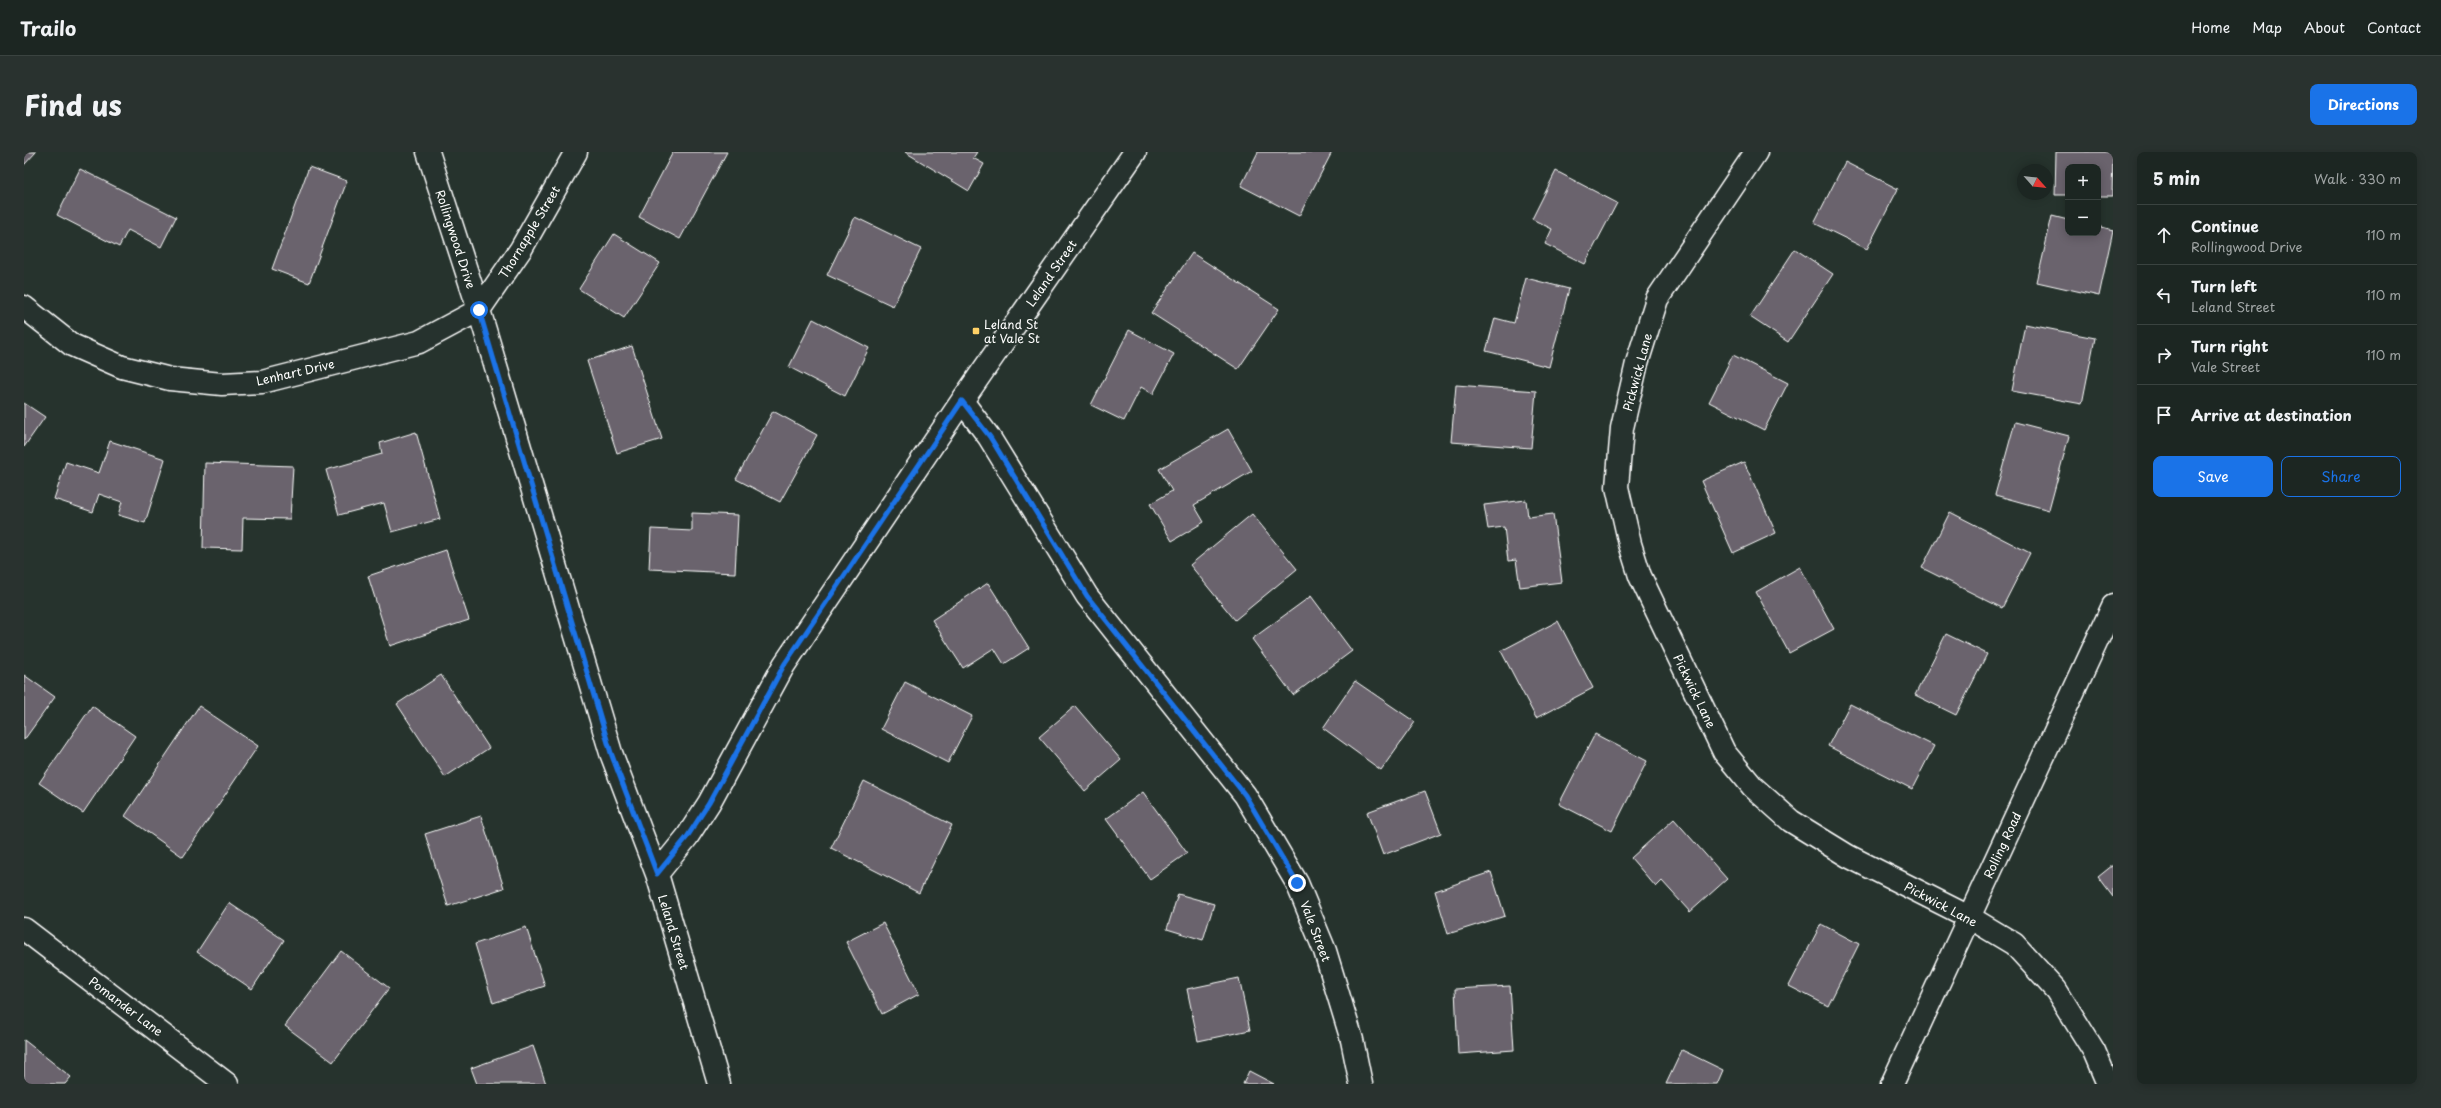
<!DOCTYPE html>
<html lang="en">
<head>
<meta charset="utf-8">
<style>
  :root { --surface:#1c2622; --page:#29322f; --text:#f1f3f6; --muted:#a0a5a5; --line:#3a4340; --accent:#1a73e8 }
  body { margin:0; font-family:"Playpen Sans",sans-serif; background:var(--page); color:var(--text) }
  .controls { position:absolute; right:12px; top:12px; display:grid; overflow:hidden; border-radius:8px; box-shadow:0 2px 10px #0003 }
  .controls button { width:36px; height:36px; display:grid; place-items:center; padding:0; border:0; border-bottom:1px solid var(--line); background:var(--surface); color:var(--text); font:20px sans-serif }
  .compass { position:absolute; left:1993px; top:12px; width:36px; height:36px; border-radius:50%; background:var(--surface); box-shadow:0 2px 10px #0003; rotate:117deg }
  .stop { position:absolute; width:12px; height:12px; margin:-9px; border:3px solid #1a73e8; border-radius:50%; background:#fff }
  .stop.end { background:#1a73e8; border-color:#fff; box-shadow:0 1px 4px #0008 }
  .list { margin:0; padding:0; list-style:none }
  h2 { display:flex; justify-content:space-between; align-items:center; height:52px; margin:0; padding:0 16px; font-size:17px }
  h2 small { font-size:13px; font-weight:400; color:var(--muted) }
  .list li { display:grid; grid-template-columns:26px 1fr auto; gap:12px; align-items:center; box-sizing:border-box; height:60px; padding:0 16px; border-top:1px solid var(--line) }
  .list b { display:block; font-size:15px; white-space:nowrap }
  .list p { margin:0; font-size:13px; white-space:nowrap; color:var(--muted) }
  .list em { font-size:13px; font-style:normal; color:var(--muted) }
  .actions { display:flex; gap:8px; padding:12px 16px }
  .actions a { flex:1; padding:9px 0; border:1px solid var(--accent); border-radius:8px; text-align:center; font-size:14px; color:var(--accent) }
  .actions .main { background:var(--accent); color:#fff }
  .icon { flex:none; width:22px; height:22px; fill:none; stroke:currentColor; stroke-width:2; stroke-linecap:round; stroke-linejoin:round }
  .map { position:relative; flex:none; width:2089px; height:932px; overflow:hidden; border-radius:8px }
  header { display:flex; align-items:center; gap:24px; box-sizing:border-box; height:56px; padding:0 20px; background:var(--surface); border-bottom:1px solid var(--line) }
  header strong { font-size:19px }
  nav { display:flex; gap:22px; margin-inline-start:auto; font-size:14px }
  .intro { display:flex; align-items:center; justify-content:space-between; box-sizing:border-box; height:96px; padding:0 24px }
  h1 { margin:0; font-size:28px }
  .button { padding:10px 18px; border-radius:8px; background:var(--accent); color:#fff; font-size:14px; font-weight:700 }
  main { display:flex; gap:24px; padding:0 24px }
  aside { flex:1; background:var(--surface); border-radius:8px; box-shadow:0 2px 10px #0003 }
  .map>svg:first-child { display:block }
  .building { fill:#6a646d; stroke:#fff }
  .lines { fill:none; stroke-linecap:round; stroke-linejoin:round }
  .minor-casing { stroke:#fff; stroke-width:25 }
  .minor { stroke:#26332d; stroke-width:22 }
  .route { stroke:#1a73e8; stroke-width:5 }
  .poi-dot { fill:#ffd166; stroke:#26332d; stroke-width:1.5 }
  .labels { text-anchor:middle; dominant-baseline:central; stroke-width:3.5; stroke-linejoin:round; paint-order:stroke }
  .street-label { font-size:12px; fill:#fff; stroke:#26332d }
  .poi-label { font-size:12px; fill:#fff; stroke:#26332d; text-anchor:start }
</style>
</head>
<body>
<header>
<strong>Trailo</strong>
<nav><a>Home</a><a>Map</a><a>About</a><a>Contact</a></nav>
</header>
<div class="intro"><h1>Find us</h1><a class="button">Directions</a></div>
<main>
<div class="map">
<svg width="2089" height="932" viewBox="0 0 2089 932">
  <rect width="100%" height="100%" fill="#26332d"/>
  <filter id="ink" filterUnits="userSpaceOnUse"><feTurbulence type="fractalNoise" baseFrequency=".025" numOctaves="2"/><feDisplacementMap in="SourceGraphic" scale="8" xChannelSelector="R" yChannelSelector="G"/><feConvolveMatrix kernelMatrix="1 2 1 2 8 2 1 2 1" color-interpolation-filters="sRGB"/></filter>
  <g filter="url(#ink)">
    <!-- building -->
    <path class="building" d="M0,0H12L0,13Z
      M649,0H703L656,87L615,65Z
      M881,0H953L949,6L960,12L945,39Z
      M1234,0H1308L1275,64L1217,34Z
      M2032,0H2089L2088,44H2074V15H2044V43H2031Z
      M1821,10L1874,37L1843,97L1790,71Z
      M285,15L323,29L285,131L248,117Z
      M56,17L152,65L137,95L104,78L95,95L33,63Z
      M1532,19L1593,51L1561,112L1521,92L1528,77L1508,67Z
      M2028,64L2044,68V81H2074V74L2089,78L2075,144L2013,130Z
      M831,65L897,97L869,154L803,123Z
      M590,82L636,111L600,166L555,137Z
      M1771,97L1809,122L1764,190L1726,165Z
      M1168,101L1255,157L1214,217L1127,161Z
      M1502,126L1545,137L1525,215L1462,199L1471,166L1490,171Z
      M789,167L845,196L821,244L765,215Z
      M2001,172L2071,186L2058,252L1988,239Z
      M1105,178L1150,202L1129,242L1117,235L1100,269L1067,253Z
      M608,194L638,287L593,301L563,209Z
      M1709,203L1764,231L1740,278L1685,250Z
      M1432,233L1512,239L1507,296L1427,290Z
      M0,251L21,265L0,295Z
      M749,259L793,283L756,350L712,327Z
      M1991,270L2045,284L2025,358L1971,343Z
      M1204,277L1228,319L1170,353L1180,370L1148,389L1126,352L1148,339L1135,317Z
      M392,280L416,367L368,380L360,351L315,363L302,318L358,302L356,291Z
      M86,289L141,307L121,371L94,363L98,350L75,342L69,360L30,347L42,310L75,321Z
      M1720,310L1752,381L1709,401L1677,329Z
      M181,311L269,314L266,367L219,366L218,397L179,396Z
      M1502,348L1504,365L1529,362L1538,430L1496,435L1492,408L1484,409L1480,375L1464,377L1460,353Z
      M1926,360L2006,401L1978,456L1898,416Z
      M668,361L714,363L711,421L625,417L627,377L668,379Z
      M1228,362L1273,417L1211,468L1166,413Z
      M422,398L445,468L366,494L344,424Z
      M1776,415L1810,477L1765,501L1732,440Z
      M964,431L1005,496L980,512L970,496L939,516L908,468Z
      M1287,444L1328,499L1269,543L1228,487Z
      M1534,469L1569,536L1512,566L1477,499Z
      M1922,482L1963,502L1932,563L1891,543Z
      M0,523L31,545L0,588Z
      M417,523L465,596L421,625L373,552Z
      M1331,529L1391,570L1357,618L1299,576Z
      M881,530L948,564L924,611L857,577Z
      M1826,552L1910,594L1888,637L1804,594Z
      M68,554L111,584L59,661L15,631Z
      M175,554L234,594L159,705L101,664Z
      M1051,554L1097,608L1061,639L1015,585Z
      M1571,582L1623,609L1588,679L1535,652Z
      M840,629L928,673L895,741L807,696Z
      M1401,639L1417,681L1359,703L1343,660Z
      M1119,640L1163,701L1126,727L1082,667Z
      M457,664L480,736L424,754L401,682Z
      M1650,667L1703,727L1666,760L1638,729L1632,735L1607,706Z
      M2089,713V745L2074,725Z
      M1467,720L1481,764L1424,782L1411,739Z
      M1154,742L1190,752L1179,788L1143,777Z
      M205,751L260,788L228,837L173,800Z
      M859,771L895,842L858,862L822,790Z
      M1797,772L1835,792L1804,854L1765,834Z
      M502,775L521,834L469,851L451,792Z
      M317,799L365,836L309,910L261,874Z
      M1215,826L1226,878L1174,889L1163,837Z
      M1486,834L1490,898L1434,902L1431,837Z
      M0,888L47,925L41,932H0Z
      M509,894L522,932H453L447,916Z
      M1658,898L1699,918L1693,932H1642Z
      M1225,919L1250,932H1219Z"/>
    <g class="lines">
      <defs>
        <path id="minor" d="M404,0L455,158L587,601L633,722
          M1732,0L1633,147L1613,211L1598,276L1593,335L1606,392L1616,424L1700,600L1729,635L1767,669L1824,704L1945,765L1990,792L2032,838L2070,899L2084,932
          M0,155L48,193L98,215L146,227L198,232L238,230L395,190L455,158L497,97L552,0
          M938,249L965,285L1063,444L1221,643L1273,731L1301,799L1328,888L1337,932
          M0,777L203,932
          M695,932L633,722L663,685L685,651L760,513L938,249L1111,0
          M1868,932L2089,454"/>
      </defs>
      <!-- minor casing -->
      <use href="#minor" class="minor-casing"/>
      <!-- minor -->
      <use href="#minor" class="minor"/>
    </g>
  </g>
  <g class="lines" filter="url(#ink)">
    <!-- route -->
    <path class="route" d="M455,158L587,601L633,722L663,685L685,651L760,513L938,249L966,285L1063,444L1221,643L1273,731"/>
  </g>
  <!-- markers -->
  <rect class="poi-dot" x="948" y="175" width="8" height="8" rx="2"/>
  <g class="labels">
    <!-- street labels -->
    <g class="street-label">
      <text transform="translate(505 80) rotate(-59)">Thornapple Street</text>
      <text transform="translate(432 87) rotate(72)">Rollingwood Drive</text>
      <text transform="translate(1027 121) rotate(-55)">Leland Street</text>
      <text transform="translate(271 220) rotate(-13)">Lenhart Drive</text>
      <text transform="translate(1613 220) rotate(-75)">Pickwick Lane</text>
      <text transform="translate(1671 539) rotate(64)">Pickwick Lane</text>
      <text transform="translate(1978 693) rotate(-65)">Rolling Road</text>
      <text transform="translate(1917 752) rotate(28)">Pickwick Lane</text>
      <text transform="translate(1292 779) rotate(69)">Vale Street</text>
      <text transform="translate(650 780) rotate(73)">Leland Street</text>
      <text transform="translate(102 854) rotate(37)">Pomander Lane</text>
    </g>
    <!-- poi labels -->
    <g class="poi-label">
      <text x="960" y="172">Leland St<tspan x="960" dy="14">at Vale St</tspan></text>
    </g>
  </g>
</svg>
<div class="controls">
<button>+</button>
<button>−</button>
</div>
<svg class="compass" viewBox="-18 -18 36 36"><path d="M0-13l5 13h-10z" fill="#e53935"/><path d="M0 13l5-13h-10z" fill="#a0a5a5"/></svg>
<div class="stop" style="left:455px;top:158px"></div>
<div class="stop end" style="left:1273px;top:731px"></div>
</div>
<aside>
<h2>5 min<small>Walk · 330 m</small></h2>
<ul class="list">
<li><svg class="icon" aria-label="ahead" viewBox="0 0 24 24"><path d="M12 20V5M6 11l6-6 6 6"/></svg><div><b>Continue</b><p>Rollingwood Drive</p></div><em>110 m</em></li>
<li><svg class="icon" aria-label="left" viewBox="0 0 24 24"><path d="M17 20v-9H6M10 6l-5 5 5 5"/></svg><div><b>Turn left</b><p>Leland Street</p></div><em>110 m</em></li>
<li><svg class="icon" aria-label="right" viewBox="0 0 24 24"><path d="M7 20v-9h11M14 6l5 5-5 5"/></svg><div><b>Turn right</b><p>Vale Street</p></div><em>110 m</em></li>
<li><svg class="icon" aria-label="arrive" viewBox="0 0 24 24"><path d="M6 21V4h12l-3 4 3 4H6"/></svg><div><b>Arrive at destination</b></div></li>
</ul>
<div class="actions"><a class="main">Save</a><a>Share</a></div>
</aside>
</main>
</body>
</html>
